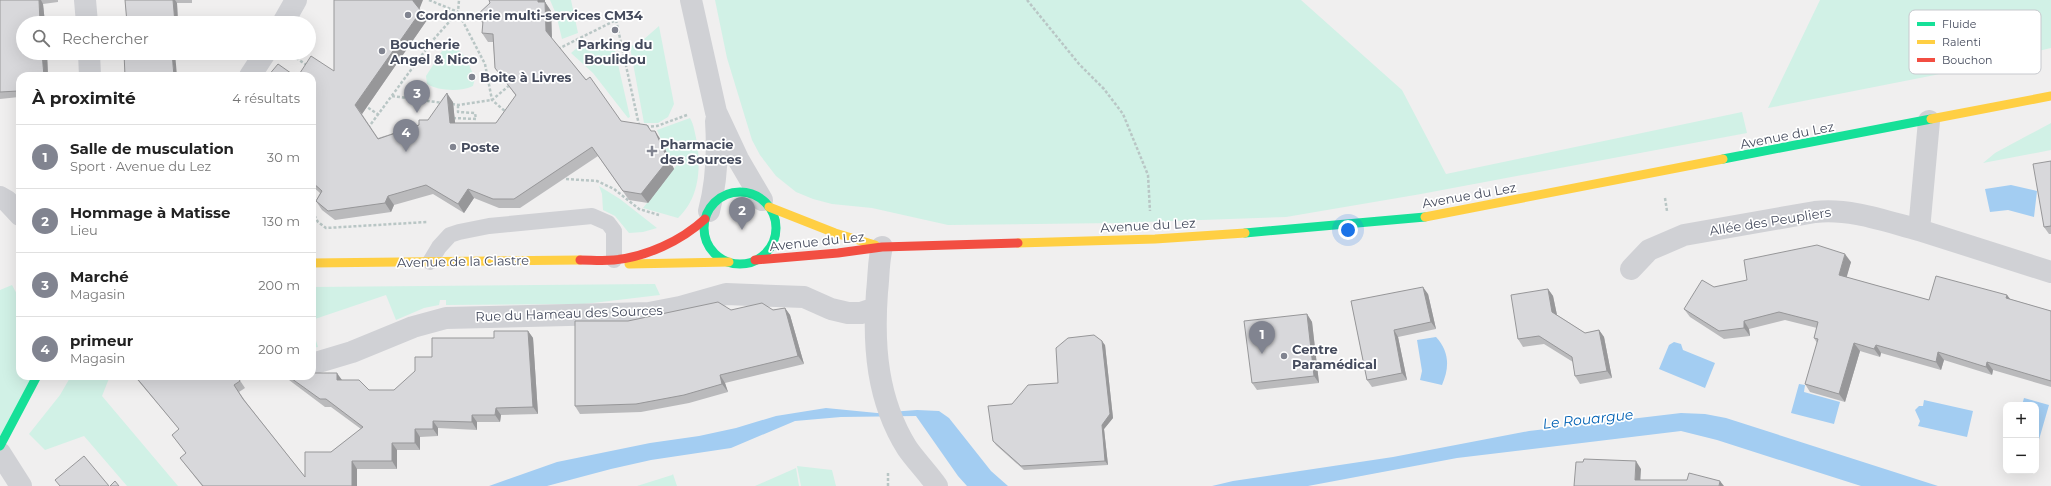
<!DOCTYPE html>
<html lang="fr">
<head>
<meta charset="utf-8">
<style>
  :root { --surface:#fff; --page:#f2f2f2; --text:#222; --muted:#767676; --line:#e0e0e0; --accent:#818490 }
  body { margin:0; font-family:Montserrat,sans-serif; background:var(--page); color:var(--text) }
  .controls { position:absolute; right:12px; bottom:12px; display:grid; overflow:hidden; border-radius:8px; box-shadow:0 4px 16px #0002 }
  .controls button { width:36px; height:36px; display:grid; place-items:center; padding:0; border:0; border-bottom:1px solid var(--line); background:var(--surface); color:var(--text); font:20px sans-serif }
  .you { position:absolute; left:1348px; top:230px; width:14px; height:14px; margin:-10px; border:3px solid #fff; border-radius:50%; background:#1a73e8; box-shadow:0 0 0 6px #1a73e833 }
  .badge { display:grid; place-items:center; width:26px; height:26px; border-radius:50%; background:var(--accent); color:#fff; font-size:13px; font-weight:700 }
  .pin { position:absolute; translate:-50% -33px; filter:drop-shadow(0 1px 2px #0008) }
  .pin::after { content:''; position:absolute; top:21px; width:14px; height:12px; background:inherit; clip-path:polygon(0 0,100% 0,50% 100%) }
  .list { margin:0; padding:0; list-style:none }
  h2 { display:flex; justify-content:space-between; align-items:center; height:52px; margin:0; padding:0 16px; font-size:17px }
  h2 small { font-size:13px; font-weight:400; color:var(--muted) }
  .list li { display:grid; grid-template-columns:26px 1fr auto; gap:12px; align-items:center; box-sizing:border-box; height:64px; padding:0 16px; border-top:1px solid var(--line) }
  .list b { display:block; font-size:15px; white-space:nowrap }
  .list p { margin:0; font-size:13px; white-space:nowrap; color:var(--muted) }
  .list em { font-size:13px; font-style:normal; color:var(--muted) }
  .icon { flex:none; width:22px; height:22px; fill:none; stroke:currentColor; stroke-width:2; stroke-linecap:round; stroke-linejoin:round }
  .map { position:relative; flex:none; width:2051px; height:486px; overflow:hidden }
  .search { position:absolute; background:var(--surface); box-shadow:0 4px 16px #0002; left:16px; top:16px; width:300px; height:44px; display:flex; align-items:center; gap:10px; box-sizing:border-box; padding:0 14px; border-radius:22px; color:var(--muted); font-size:15px }
  .panel { position:absolute; background:var(--surface); box-shadow:0 4px 16px #0002; left:16px; top:72px; width:300px; height:308px; border-radius:12px }
  .map>svg:first-child { display:block }
  .green { fill:#d1f1e6 }
  .water { fill:#a3cdf2 }
  .lines { fill:none; stroke-linecap:round; stroke-linejoin:round }
  .path { stroke:#b9c6c5; stroke-width:2.5; stroke-dasharray:3 2; stroke-linecap:butt }
  .lane { stroke:#d0d1d5; stroke-width:16 }
  .street { stroke:#d0d1d5; stroke-width:22 }
  .fast { stroke:#16e098; stroke-width:9 }
  .slow { stroke:#ffcf43; stroke-width:9 }
  .jam { stroke:#f24e42; stroke-width:9 }
  .wall { fill:#bababc }
  .shaded-wall { fill:#979799 }
  .building { fill:#d8d8db; stroke:#979799 }
  .poi-dot { fill:#818490; stroke:#fff; stroke-width:1.5 }
  .labels { text-anchor:middle; dominant-baseline:central; stroke-width:3.5; stroke-linejoin:round; paint-order:stroke }
  .poi-label { font-size:13px; font-weight:bold; fill:#454b5d; stroke:#fff; text-anchor:start }
  .street-label { font-size:13px; fill:#454b5d; stroke:#fff }
  .water-label { font-size:14px; font-style:italic; fill:#0161b4; stroke:#fff }
  .key { fill:#fff; stroke:#c7c9ce; stroke-width:1 }
  .key-label { font-size:11px; fill:#454b5d }
</style>
</head>
<body>
<div class="map">
<svg width="2051" height="486" viewBox="0 0 2051 486">
  <rect width="100%" height="100%" fill="#f0efef"/>
  <!-- green -->
  <path class="green" d="M550,0H571L578,33L562,39L556,14Z
    M715,0H1301L1402,90L1446,174L1742,112L1747,133L1421,194L1286,217L1116,223L948,225L872,208L832,204L813,199L796,192L776,176L760,155L752,140L727,58Z
    M1820,0H2051V48L1935,75L1768,108Z
    M659,26L674,104L668,117L658,123H644L630,47L643,40Z
    M584,42L615,51L630,117L628,118L593,73L571,53Z
    M448,47C464,46 469,66 475,78L473,86C461,92 438,91 427,84L426,76L442,51Z
    M690,118C694,125 695,134 697,142C701,170 699,198 678,218L643,208L676,166L682,162H671L657,130Z
    M2051,123V150L1983,163L1995,153Z
    M599,186L620,199L657,228L643,232L629,233L615,216L603,210L602,194Z
    M655,284L660,295L584,304L446,305V300H440L439,305L424,308L396,320L386,295L312,320V287Z
    M12,285L20,300V376H35L0,446V290Z
    M312,328L318,347L312,348Z
    M71,376H110L102,396L178,486H127L84,436L45,450L29,434L60,395Z
    M797,466L832,470L836,486H801Z
    M796,468L799,486H755Z
    M673,474L677,486H637L672,475Z"/>
  <!-- water -->
  <path class="water" d="M2011,185L2037,191L2034,217L2008,210L1990,212L1985,189Z
    M1436,337C1449,351 1450,367 1442,385L1420,380L1422,371L1417,340Z
    M1674,342L1681,344L1683,350L1715,363L1705,388L1659,369L1669,345Z
    M1799,384L1805,385L1804,392L1840,402L1834,424L1791,413Z
    M2024,398L2049,405L2036,450V405H2022Z
    M1924,400L1973,411L1967,437L1918,426L1920,421L1915,410L1919,406H1923Z
    M826,408L877,413L917,410L939,411L949,418L991,471L1008,486H967L958,476L916,416L841,417L795,421L731,448L651,460L611,469L547,486H489L557,462L650,443L699,436L736,428L776,416Z
    M1681,413L1705,414L1726,418L1938,486H1861L1717,440L1681,431L1457,458L1308,486H1212L1233,481L1393,457L1529,431Z"/>
  <g class="lines">
    <!-- path -->
    <path class="path" d="M429,0L458,12L485,64L492,100L506,112
      M1027,0L1079,64L1104,89L1123,114L1148,175L1150,211
      M558,49L616,20L639,125
      M292,55L308,66
      M392,96L443,103
      M452,104L458,105L492,100L511,84
      M364,105L379,115
      M453,118L476,119L475,113L458,112V105
      M646,127L657,126L687,115
      M368,128L433,40L458,12L459,0
      M566,179L597,181L614,189L639,209L659,215
      M1665,198L1667,211
      M312,211L318,222L326,228L427,222
      M888,486V471"/>
    <!-- lane -->
    <path class="lane" d="M430,262L439,247L450,235L459,232L489,226L592,216L608,223L614,231V260"/>
    <!-- street -->
    <path class="street" d="M85,0L87,23
      M691,0L716,112L738,159L762,200
      M283,23L296,0
      M89,53L90,76
      M250,76L265,53
      M1929,121L1919,230L2051,272
      M0,197L7,201L20,215
      M709,211C717,181 718,152 716,121
      M882,247C878,262 879,276 877,292C873,346 877,400 907,448C916,461 928,473 937,486
      M1631,269L1649,250L1684,235L1815,212C1850,208 1885,221 1919,230
      M312,364L352,352L413,327L446,318L649,313L680,307L726,294L804,297L831,309L848,313H861L876,308
      M0,453L21,486"/>
    <!-- fast -->
    <path class="fast" d="M1723,159L1931,119
      M704 228a36 36 0 1 1 72 0a36 36 0 1 1-72 0Z
      M1245,233L1425,217
      M0,446L37,376"/>
    <!-- slow -->
    <path class="slow" d="M1931,119L2051,96
      M769,207L835,233L875,245
      M1425,217L1723,159
      M1018,243L1155,239L1245,233
      M312,263L580,260
      M629,264L729,262"/>
    <!-- jam -->
    <path class="jam" d="M580,260C591,260 602,261 614,260C646,257 681,241 705,219
      M755,260L838,253L882,247L1018,243"/>
  </g>
  <!-- wall -->
  <path class="wall" d="M0,0H58V2L43,4L45,23H23V53H47L48,76L19,97L0,99Z
    M125,0H192V3H177L178,23H127Z
    M545,2L551,11L552,39L621,121L651,131L661,140L674,169L648,203L629,200L598,156L520,208H499L474,198L464,213L433,194L394,205L391,212L335,220L322,210L316,201L320,193L312,186V76L334,71L419,10L427,20L362,114L378,138L419,125L428,120L453,102L455,123H496L516,96L495,68L493,42H488L482,33L483,24L477,15Z
    M2051,161V234H2049L2044,227Z
    M1851,262L1846,277L1929,300L2007,295L2010,299L2051,311V387L1993,370L1992,375L1944,360L1941,370L1881,353L1880,357L1860,351L1845,402L1810,392L1805,384L1817,343L1814,338L1817,328L1785,320L1749,329L1750,336L1724,339L1690,317L1684,309L1714,287Z
    M1548,289L1553,296L1557,315L1585,333L1599,330L1604,337L1612,378L1580,384L1575,376L1573,362L1544,344L1523,347L1518,339Z
    M1428,294L1436,329L1398,337L1407,380L1372,387L1367,380L1351,301Z
    M785,308L790,315L804,364L725,383L728,392L689,403L641,412L580,414L575,406L628,321L731,310H773Z
    M1307,314L1312,322L1319,383L1257,390L1252,383Z
    M528,331L533,338L538,414L501,415L500,422H477V430L438,428V436L420,437V450H397V469H357V486H202L180,458L186,453L172,435L179,429L134,376H237L245,388L239,392L246,402L305,477L331,452L361,429L331,407H325L289,380L286,376H312L342,380L369,390H394L432,357L494,338Z
    M1105,345L1113,418L1104,429L1108,465L1024,470L996,445L993,441L1012,404L1058,383Z"/>
  <!-- shaded-wall -->
  <path class="shaded-wall" d="M39,0H41L43,4L45,23H40Z
    M173,0H175L177,3L178,23H175Z
    M413,0H423L419,10L413,1Z
    M538,0H545V11L538,2Z
    M545,2L551,11L552,40L546,31Z
    M421,11L427,20L362,114L355,105Z
    M42,53H47L48,76H44Z
    M172,53H175L177,76H174Z
    M447,93L453,102L456,132L450,123Z
    M655,131L661,140L674,169L648,203L641,194Z
    M468,189L474,198L464,213L458,204Z
    M388,196L394,205L391,212L385,203Z
    M1845,254L1851,262L1845,283L1839,275Z
    M1423,287L1428,294L1436,329L1431,322Z
    M1548,289L1553,296L1558,320L1552,312Z
    M2007,295L2013,303L2006,298Z
    M785,308L790,315L804,364L798,356Z
    M1307,314L1312,322L1319,383L1314,376Z
    M1744,321L1749,329L1750,336L1744,328Z
    M1394,330L1398,337L1407,380L1402,373Z
    M1599,330L1604,337L1612,378L1607,371Z
    M528,331L533,338L538,414L533,407Z
    M1102,341L1105,345L1113,418L1104,429L1108,465L1105,461L1102,425Z
    M1854,343L1860,351L1845,402L1839,394Z
    M1876,345L1881,353L1880,357L1874,349Z
    M1938,352L1944,360L1941,370L1936,362Z
    M1987,362L1993,370L1992,375L1986,367Z
    M337,373L342,380H337Z
    M720,375L725,383L728,392L722,384Z
    M496,408L501,415L500,422L495,415Z
    M472,415L477,422V430L472,422Z
    M433,421L438,428V436L433,429Z
    M415,429L420,437V450L415,443Z
    M392,443L397,450V469L392,461Z
    M352,461L357,469V486H352Z
    M1636,461L1641,469L1640,486L1635,480Z
    M1720,481L1724,486H1719Z"/>
  <!-- building -->
  <path class="building" d="M0,0H39L40,23H23V53H42L44,76H20V108L18,91L0,92Z
    M125,0H173L175,23H127Z
    M334,0H413V1L421,11L355,105L378,139L419,125V120H428L447,93L450,123H496L516,95L495,68L493,34L482,33L483,21L477,15L490,3L489,0H538V2H545L546,31L586,80L590,77L621,121L647,125L651,131H655L668,160L641,194L623,191L592,147L514,199H493L468,189L458,204L426,185L388,196L385,203L328,211L316,201L322,191L312,182V76H298L311,56L334,71Z
    M124,53H172L174,76H125Z
    M278,64L295,76H268Z
    M2051,161V226L2044,227L2033,164Z
    M1817,245L1845,254L1839,275L1929,300L1936,276L2007,295L2006,298L2051,311V381L1987,362L1986,367L1938,352L1936,362L1876,345L1874,349L1854,343L1839,394L1805,384L1818,339L1814,338L1818,322L1779,312L1744,321V328L1719,331L1684,309L1702,280L1714,287L1747,280L1744,260Z
    M1423,287L1431,322L1394,330L1402,373L1367,380L1351,301Z
    M1548,289L1552,312L1585,333L1599,330L1607,371L1575,376L1572,357L1539,336L1518,339L1511,295Z
    M718,302L731,310L762,303L773,310L785,308L798,356L720,375L722,384L684,395L636,404L575,406V321H628Z
    M1307,314L1314,376L1252,383L1244,321Z
    M494,331H528L533,407L496,408L495,415H472V422L433,421V429H415V443H392V461H352V486H203L180,458L186,453L172,435L179,429L135,376H237L240,381L234,385L243,399L305,477V452H331L363,427L326,399H320L288,376H312V373H337V380H359L369,390H394L415,371V357H432V338H494Z
    M1094,335L1102,341L1110,414L1102,425L1105,461L1021,466L993,441L988,406L1012,404L1028,385L1058,383L1056,348L1068,338Z
    M84,456L109,486H60L55,480Z
    M1584,459L1636,461L1635,480H1687L1689,473L1720,481L1719,486H1574L1576,462H1583Z
    M115,481L119,486H110Z"/>
  <!-- markers -->
  <g class="poi-dot">
    <circle cx="408" cy="15" r="4"/>
    <circle cx="615" cy="30" r="4"/>
    <circle cx="382" cy="51" r="4"/>
    <circle cx="472" cy="77" r="4"/>
    <circle cx="453" cy="147" r="4"/>
    <path d="M650 145h4v4h4v4h-4v4h-4v-4h-4v-4h4z"/>
    <circle cx="1284" cy="356" r="4"/>
  </g>
  <g class="labels">
    <!-- poi labels -->
    <g class="poi-label">
      <text x="416" y="15">Cordonnerie multi-services CM34</text>
      <text x="390" y="44">Boucherie<tspan x="390" dy="15">Angel &amp; Nico</tspan></text>
      <text x="615" y="44" text-anchor="middle">Parking du<tspan x="615" dy="15">Boulidou</tspan></text>
      <text x="480" y="77">Boite à Livres</text>
      <text x="660" y="144">Pharmacie<tspan x="660" dy="15">des Sources</tspan></text>
      <text x="461" y="147">Poste</text>
      <text x="1292" y="349">Centre<tspan x="1292" dy="15">Paramédical</tspan></text>
    </g>
    <!-- street labels -->
    <g class="street-label">
      <text transform="translate(1787 135) rotate(-11)">Avenue du Lez</text>
      <text transform="translate(1469 195) rotate(-10)">Avenue du Lez</text>
      <text transform="translate(1770 221) rotate(-9)">Allée des Peupliers</text>
      <text transform="translate(1148 225) rotate(-3)">Avenue du Lez</text>
      <text transform="translate(817 241) rotate(-6)">Avenue du Lez</text>
      <text transform="translate(463 261) rotate(-1)">Avenue de la Clastre</text>
      <text transform="translate(569 313) rotate(-2)">Rue du Hameau des Sources</text>
    </g>
    <!-- water labels -->
    <g class="water-label">
      <text transform="translate(1588 419) rotate(-6)">Le Rouargue</text>
    </g>
  </g>
  <!-- legend -->
  <rect x="1909" y="10" width="132" height="64" rx="6" class="key"/>
  <rect x="1917" y="22" width="18" height="4" fill="#16e098"/>
  <rect x="1917" y="40" width="18" height="4" fill="#ffcf43"/>
  <rect x="1917" y="58" width="18" height="4" fill="#f24e42"/>
  <g class="key-label">
    <text x="1942" y="28">Fluide</text>
    <text x="1942" y="46">Ralenti</text>
    <text x="1942" y="64">Bouchon</text>
  </g>
</svg>
<div class="controls">
<button>+</button>
<button>−</button>
</div>
<div class="you"></div>
<div class="pin badge" style="left:1262px;top:354px">1</div>
<div class="pin badge" style="left:742px;top:230px">2</div>
<div class="pin badge" style="left:417px;top:113px">3</div>
<div class="pin badge" style="left:406px;top:152px">4</div>
<div class="search"><svg class="icon" aria-label="search" viewBox="0 0 24 24"><circle cx="10" cy="10" r="6"/><path d="M15 15l6 6"/></svg>Rechercher</div>
<section class="panel">
<h2>À proximité<small>4 résultats</small></h2>
<ul class="list">
<li><span class="badge">1</span><div><b>Salle de musculation</b><p>Sport · Avenue du Lez</p></div><em>30 m</em></li>
<li><span class="badge">2</span><div><b>Hommage à Matisse</b><p>Lieu</p></div><em>130 m</em></li>
<li><span class="badge">3</span><div><b>Marché</b><p>Magasin</p></div><em>200 m</em></li>
<li><span class="badge">4</span><div><b>primeur</b><p>Magasin</p></div><em>200 m</em></li>
</ul>
</section>
</div>
</body>
</html>
